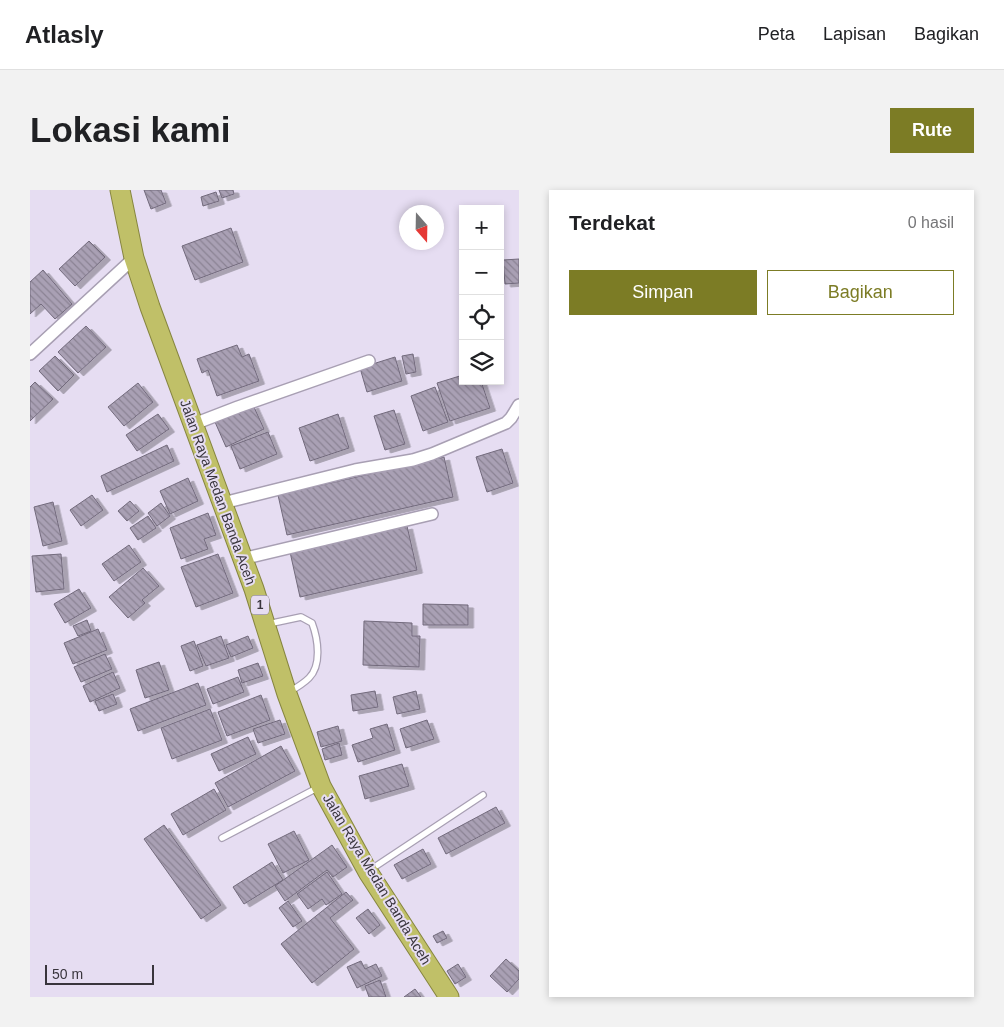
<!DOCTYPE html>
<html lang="id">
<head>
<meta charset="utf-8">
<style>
  :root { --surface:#fff; --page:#f2f2f2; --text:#202124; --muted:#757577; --line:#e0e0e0; --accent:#7c7c25 }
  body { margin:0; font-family:Arial,sans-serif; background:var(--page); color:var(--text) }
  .controls { position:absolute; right:15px; top:15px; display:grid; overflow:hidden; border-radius:0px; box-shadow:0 2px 8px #0003 }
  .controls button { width:45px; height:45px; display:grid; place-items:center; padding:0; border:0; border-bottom:1px solid var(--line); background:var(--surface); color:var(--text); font:25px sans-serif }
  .compass { position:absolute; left:369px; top:15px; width:45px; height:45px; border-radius:50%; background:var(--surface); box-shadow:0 2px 8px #0003; rotate:160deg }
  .scale { position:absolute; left:15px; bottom:12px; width:109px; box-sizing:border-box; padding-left:5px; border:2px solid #39353d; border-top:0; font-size:14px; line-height:18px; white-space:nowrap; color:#39353d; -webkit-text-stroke:4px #e6ddf2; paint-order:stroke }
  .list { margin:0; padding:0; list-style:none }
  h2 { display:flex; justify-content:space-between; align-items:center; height:65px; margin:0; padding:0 20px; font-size:21px }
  h2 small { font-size:16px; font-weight:400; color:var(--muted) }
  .actions { display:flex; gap:10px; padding:15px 20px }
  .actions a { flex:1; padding:11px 0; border:1px solid var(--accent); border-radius:0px; text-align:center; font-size:18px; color:var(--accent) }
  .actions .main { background:var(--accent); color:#fff }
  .icon { flex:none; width:28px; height:28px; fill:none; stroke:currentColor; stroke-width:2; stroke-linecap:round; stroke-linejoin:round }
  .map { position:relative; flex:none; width:489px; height:807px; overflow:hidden; border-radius:0px }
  header { display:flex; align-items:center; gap:30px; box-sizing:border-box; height:70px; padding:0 25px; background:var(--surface); border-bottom:1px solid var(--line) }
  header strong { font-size:24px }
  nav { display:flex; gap:28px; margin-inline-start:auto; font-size:18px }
  .intro { display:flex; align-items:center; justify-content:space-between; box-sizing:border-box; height:120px; padding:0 30px }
  h1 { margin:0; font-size:35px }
  .button { padding:12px 22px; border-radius:0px; background:var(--accent); color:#fff; font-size:18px; font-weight:700 }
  main { display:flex; gap:30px; padding:0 30px }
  aside { flex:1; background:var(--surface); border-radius:0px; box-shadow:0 2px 8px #0003 }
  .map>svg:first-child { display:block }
  .building { fill:url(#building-back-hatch); stroke:#726a7c; filter:url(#shadow) }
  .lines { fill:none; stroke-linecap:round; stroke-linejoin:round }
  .service-casing { stroke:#a89fb3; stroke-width:8 }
  .minor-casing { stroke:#a89fb3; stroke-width:14 }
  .trunk-casing { stroke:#868540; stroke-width:21 }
  .service { stroke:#fff; stroke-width:5.5 }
  .minor { stroke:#fff; stroke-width:11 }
  .trunk { stroke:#c0c068; stroke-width:19 }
  .labels { text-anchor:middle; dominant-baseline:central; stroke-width:4; stroke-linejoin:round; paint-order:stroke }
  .shield { fill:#e6ddf2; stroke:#6d6773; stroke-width:1 }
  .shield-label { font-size:12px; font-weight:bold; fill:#39353d }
  .street-label { font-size:14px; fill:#39353d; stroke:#e6ddf2 }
</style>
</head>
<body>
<header>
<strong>Atlasly</strong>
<nav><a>Peta</a><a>Lapisan</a><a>Bagikan</a></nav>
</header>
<div class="intro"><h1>Lokasi kami</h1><a class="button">Rute</a></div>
<main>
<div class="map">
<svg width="489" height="807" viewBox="0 0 489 807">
  <defs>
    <pattern id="building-back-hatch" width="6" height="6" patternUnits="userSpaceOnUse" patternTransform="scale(1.25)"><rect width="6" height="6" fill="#a9a0b4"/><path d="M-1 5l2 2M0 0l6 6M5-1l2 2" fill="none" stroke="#8b8394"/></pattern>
    <filter id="shadow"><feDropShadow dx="5.5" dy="3" stdDeviation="0" flood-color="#0004"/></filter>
  </defs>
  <rect width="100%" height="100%" fill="#e6ddf2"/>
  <!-- building -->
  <path class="building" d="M114,0H131L136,13L121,19Z
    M189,0H203L204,4L192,8Z
    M186,2L189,11L173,16L171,7Z
    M201,38L213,72L165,90L152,56Z
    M59,51L75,67L45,96L29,79Z
    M489,69V93L475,94L473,70Z
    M13,80L42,114L25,129L11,114L0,124V92Z
    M56,136L76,157L48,183L28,162Z
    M207,155L212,167L219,164L229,191L187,206L178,180L172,183L167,169Z
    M383,164L386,182L376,184L372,166Z
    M25,166L44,185L28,201L9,181Z
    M365,167L372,191L337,202L330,178Z
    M433,185V191H451L460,218L420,231L407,193Z
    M5,192L23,209L0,231V197Z
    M108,193L123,212L94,236L78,217Z
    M405,197L418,232L393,241L381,206Z
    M223,215L234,239L196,257L185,232Z
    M364,220L375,254L355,260L344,226Z
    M128,224L139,239L107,261L96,245Z
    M308,224L319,258L280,271L269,238Z
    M238,242L247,264L210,279L201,256Z
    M137,255L144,271L77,302L71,286Z
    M472,259L483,293L457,302L446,267Z
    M414,267L423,307L257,345L248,305Z
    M158,288L168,311L140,324L130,301Z
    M62,305L73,320L51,336L40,320Z
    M100,311L109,321L97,331L88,321Z
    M23,312L32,351L13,356L4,317Z
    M131,313L140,326L127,336L118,323Z
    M178,323L186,345L174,349L178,359L151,369L140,338Z
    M118,326L126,338L108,350L100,338Z
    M377,336L387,380L270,407L260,362Z
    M99,355L111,372L84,391L72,374Z
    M31,364L34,399L6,402L2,366Z
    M188,364L203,403L166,417L151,377Z
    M113,378L129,396L112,410L115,413L98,428L79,407Z
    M49,399L61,418L35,433L24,414Z
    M393,414L438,415V435H393Z
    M57,430L61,441L48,446L43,436Z
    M334,431L382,433V446H390L389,477L333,475Z
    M68,439L77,460L43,474L34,453Z
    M191,446L199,468L176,476L167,455Z
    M218,446L223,458L201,467L196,455Z
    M164,451L173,476L160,481L151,456Z
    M75,464L82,479L51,492L44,477Z
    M129,472L139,500L115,508L106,480Z
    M228,473L233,486L212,493L208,480Z
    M83,482L90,498L60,512L53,496Z
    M208,487L214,502L183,514L177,499Z
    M168,493L176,515L108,541L100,519Z
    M345,501L348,517L323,521L321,505Z
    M386,501L390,519L367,524L363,507Z
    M83,504L87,514L69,521L65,511Z
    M231,505L240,530L197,546L188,522Z
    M180,519L192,550L142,569L131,538Z
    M250,530L255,544L228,553L223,539Z
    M397,530L404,549L376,558L370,539Z
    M357,534L365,560L328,572L322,555L343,548L340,539Z
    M308,536L312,551L291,557L287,542Z
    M218,547L226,564L189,581L181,564Z
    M309,553L312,565L295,570L292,559Z
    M251,556L265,581L198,617L185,593Z
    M372,574L379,596L335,609L329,586Z
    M184,599L196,620L153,645L141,624Z
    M466,617L475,633L416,664L408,648Z
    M134,635L191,715L171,729L114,649Z
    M264,641L279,670L253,683L238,654Z
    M302,655L317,677L303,687L297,680L255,711L245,696Z
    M393,659L401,674L372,689L364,675Z
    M242,672L253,690L214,714L203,697Z
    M297,682L312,704L296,715L292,709L278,719L267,704Z
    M316,702L323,710L300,728L324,759L282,793L251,754Z
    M258,711L272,731L263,737L249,718Z
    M338,719L350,735L339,744L326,728Z
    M413,741L417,748L407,753L403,746Z
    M476,769L489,781V789L477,802L460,786Z
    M331,771L335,779L346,774L352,786L327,798L317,777Z
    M428,774L436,787L425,794L417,781Z
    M350,790L356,807H339L335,796Z
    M385,799L391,807H374Z"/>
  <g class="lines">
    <defs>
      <path id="service" d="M238,434L271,427L282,433C288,449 292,475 279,488C274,493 266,498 259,502
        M192,648L289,597
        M340,680L453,605"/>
      <path id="minor" d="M0,164L104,68
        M164,234L208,217L339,171
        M193,313L325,280L383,270L402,264L476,233L481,228L489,215
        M212,369L402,324"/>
      <path id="trunk" d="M90,0L104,68L120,117L224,399L257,504L291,596L338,682L419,807"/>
    </defs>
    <!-- service casing -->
    <use href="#service" class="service-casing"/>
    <!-- minor casing -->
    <use href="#minor" class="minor-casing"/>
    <!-- trunk casing -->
    <use href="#trunk" class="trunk-casing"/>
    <!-- service -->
    <use href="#service" class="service"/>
    <!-- minor -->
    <use href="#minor" class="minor"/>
    <!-- trunk -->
    <use href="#trunk" class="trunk"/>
  </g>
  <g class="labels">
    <!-- shield labels -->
    <rect class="shield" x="221" y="405.5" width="18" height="19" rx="4"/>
    <g class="shield-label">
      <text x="230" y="415">1</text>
    </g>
    <!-- street labels -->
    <g class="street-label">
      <text transform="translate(188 302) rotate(70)">Jalan Raya Medan Banda Aceh</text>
      <text transform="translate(347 689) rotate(59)">Jalan Raya Medan Banda Aceh</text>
    </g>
  </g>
</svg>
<div class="controls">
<button>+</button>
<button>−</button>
<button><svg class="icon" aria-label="locate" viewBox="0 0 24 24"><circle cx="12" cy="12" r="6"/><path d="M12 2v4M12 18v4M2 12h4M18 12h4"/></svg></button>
<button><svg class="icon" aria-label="layers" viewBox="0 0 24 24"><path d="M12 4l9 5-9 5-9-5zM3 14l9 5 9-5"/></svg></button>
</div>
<svg class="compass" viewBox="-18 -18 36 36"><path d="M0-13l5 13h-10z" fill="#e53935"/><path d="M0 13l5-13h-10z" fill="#757577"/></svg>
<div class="scale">50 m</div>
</div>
<aside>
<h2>Terdekat<small>0 hasil</small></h2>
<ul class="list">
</ul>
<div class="actions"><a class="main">Simpan</a><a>Bagikan</a></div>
</aside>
</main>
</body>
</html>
